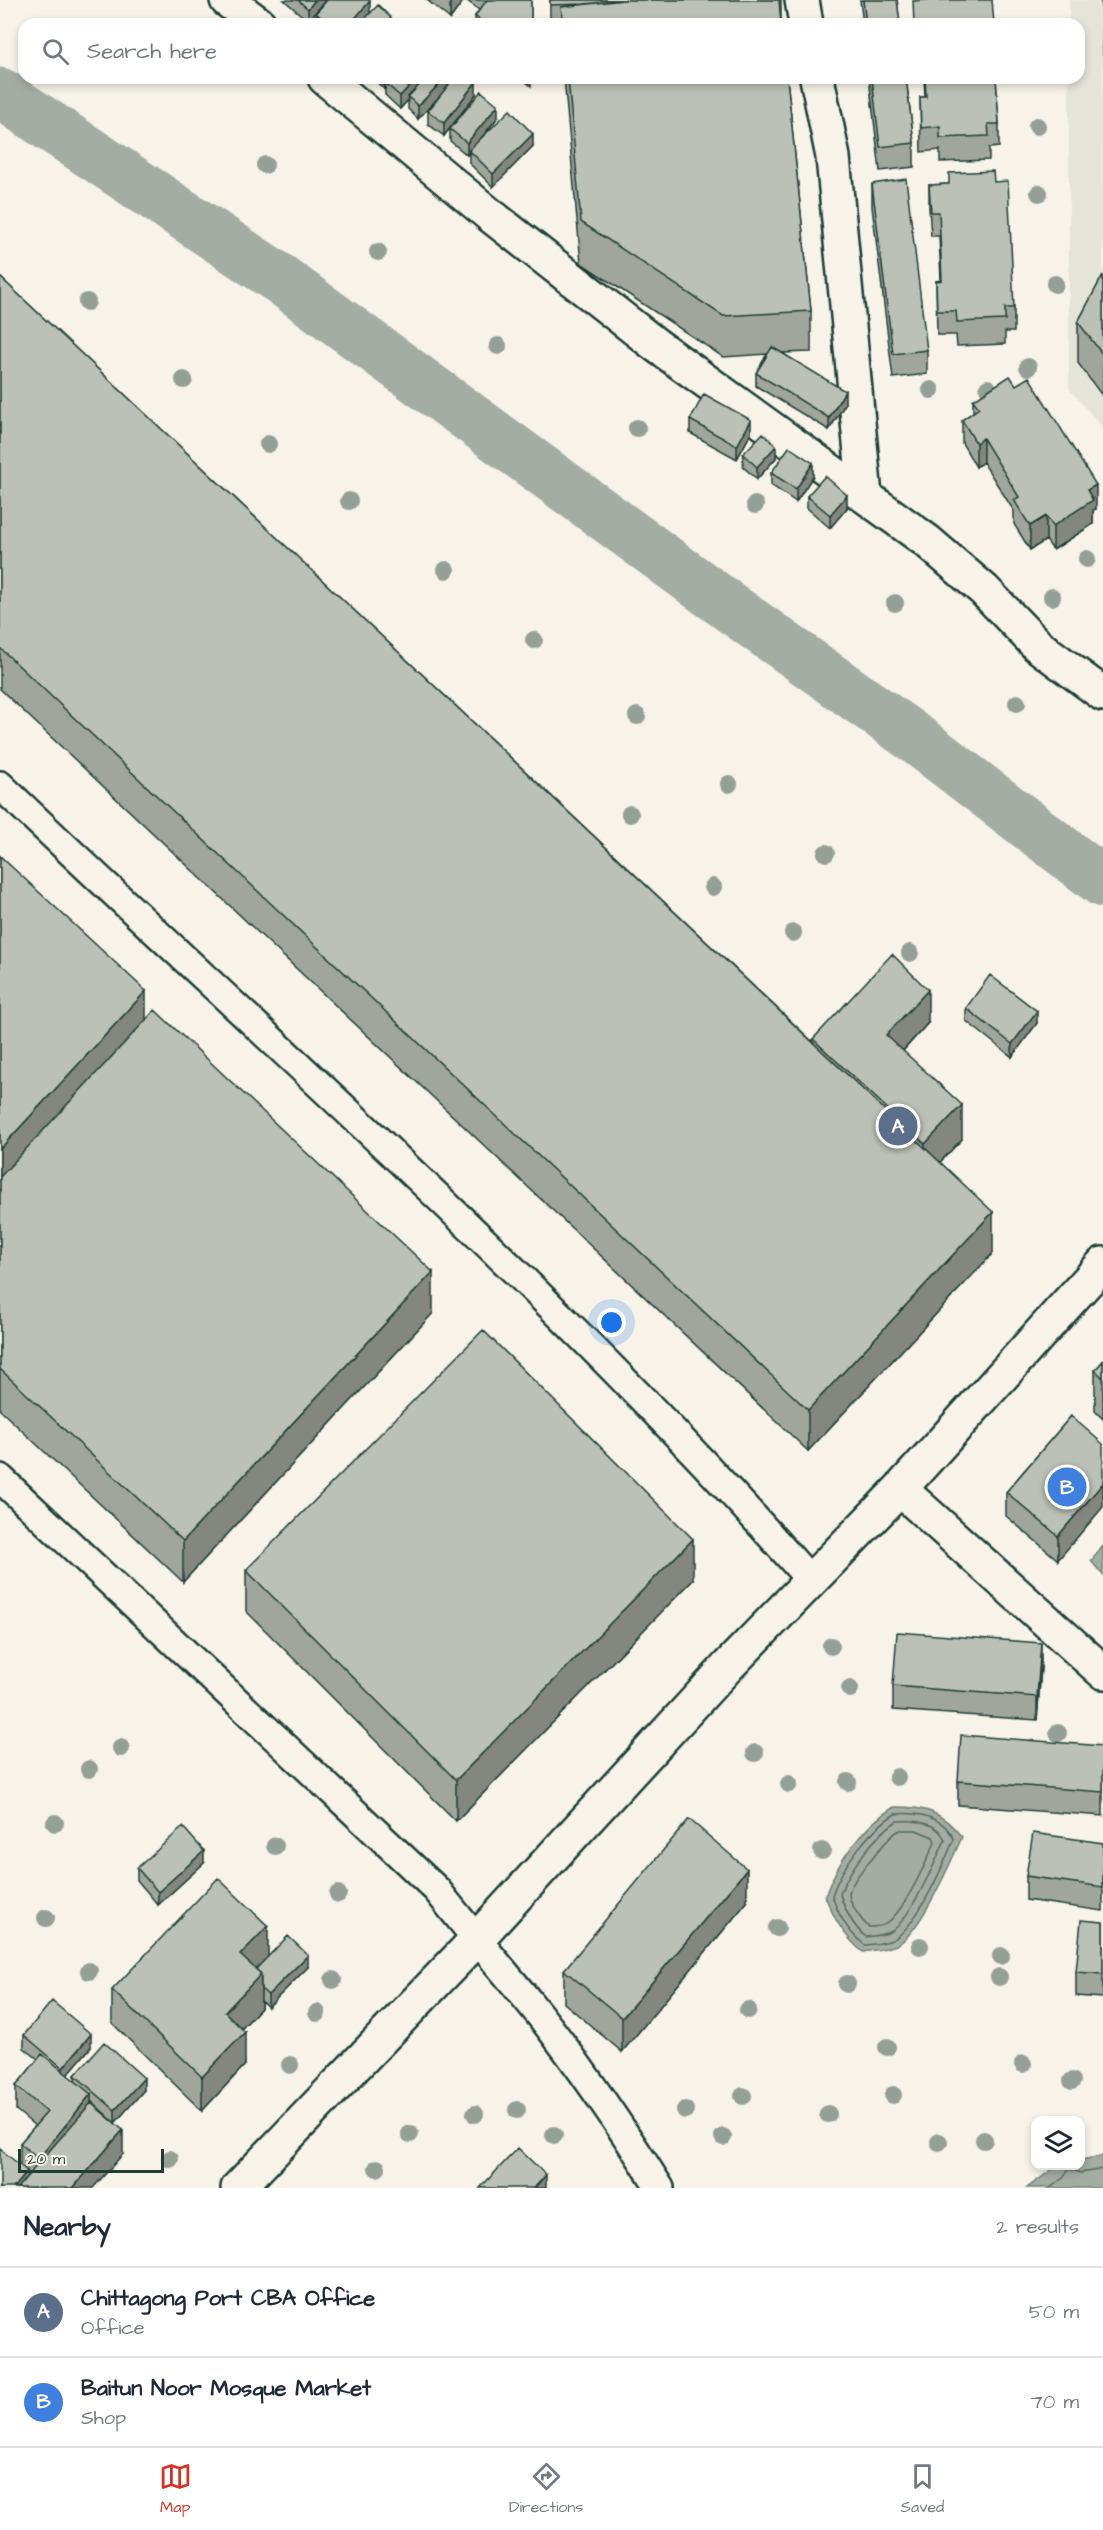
<!DOCTYPE html>
<html lang="en">
<head>
<meta charset="utf-8">
<style>
  :root { --surface:#fff; --page:#f6f6f7; --text:#1f2937; --muted:#747a83; --line:#e0e1e3; --accent:#d93025 }
  body { margin:0; font-family:"Architects Daughter",sans-serif; background:var(--page); color:var(--text) }
  .controls { position:absolute; right:18px; bottom:18px; display:grid; overflow:hidden; border-radius:12px; box-shadow:0 3px 9px #0003 }
  .controls button { width:54px; height:54px; display:grid; place-items:center; padding:0; border:0; border-bottom:2px solid var(--line); background:var(--surface); color:var(--text); font:30px sans-serif }
  .scale { position:absolute; left:18px; bottom:15px; width:146px; box-sizing:border-box; padding-left:6px; border:3px solid #1f3d34; border-top:0; font-size:16px; line-height:21px; white-space:nowrap; color:#1f3d34; -webkit-text-stroke:4px #f7f3e8; paint-order:stroke }
  .you { position:absolute; left:612px; top:1323px; width:21px; height:21px; margin:-15px; border:4px solid #fff; border-radius:50%; background:#1a73e8; box-shadow:0 0 0 9px #1a73e833 }
  .badge { display:grid; place-items:center; width:39px; height:39px; border-radius:50%; background:var(--accent); color:#fff; font-size:20px; font-weight:700 }
  .pin { position:absolute; translate:-50% -50%; border:3px solid #fff; box-shadow:0 2px 6px #0006 }
  .list { margin:0; padding:0; list-style:none }
  h2 { display:flex; justify-content:space-between; align-items:center; height:78px; margin:0; padding:0 24px; font-size:26px }
  h2 small { font-size:20px; font-weight:400; color:var(--muted) }
  .list li { display:grid; grid-template-columns:39px 1fr auto; gap:18px; align-items:center; box-sizing:border-box; height:90px; padding:0 24px; border-top:2px solid var(--line) }
  .list b { display:block; font-size:22px; white-space:nowrap }
  .list p { margin:0; font-size:20px; white-space:nowrap; color:var(--muted) }
  .list em { font-size:20px; font-style:normal; color:var(--muted) }
  .icon { flex:none; width:33px; height:33px; fill:none; stroke:currentColor; stroke-width:2; stroke-linecap:round; stroke-linejoin:round }
  .map { position:relative; flex:none; width:1103px; height:2188px; overflow:hidden }
  .search { position:absolute; background:var(--surface); box-shadow:0 3px 9px #0003; left:18px; right:18px; top:18px; height:66px; display:flex; align-items:center; gap:15px; box-sizing:border-box; padding:0 21px; border-radius:18px; color:var(--muted); font-size:22px }
  .sheet { height:258px; background:var(--surface) }
  nav { display:flex; justify-content:space-around; align-items:center; box-sizing:border-box; height:84px; border-top:2px solid var(--line); background:var(--surface); font-size:16px; color:var(--muted) }
  nav a { display:grid; justify-items:center; gap:3px }
  nav .on { color:var(--accent) }
  .map>svg:first-child { display:block }
  .built { fill:#e5e4d9 }
  .water { fill:#a4ada3; stroke:#6f8077; stroke-width:1.5 }
  .lines { fill:none; stroke-linecap:round; stroke-linejoin:round }
  .shore { stroke:#546a60; stroke-width:1.5 }
  .canal { stroke:#a4ada3; stroke-width:51 }
  .lane-casing { stroke:#1f3d34; stroke-width:32 }
  .street-casing { stroke:#1f3d34; stroke-width:38 }
  .secondary-casing { stroke:#1f3d34; stroke-width:38 }
  .lane { stroke:#f7f3e8; stroke-width:27 }
  .street { stroke:#f7f3e8; stroke-width:33 }
  .secondary { stroke:#f7f3e8; stroke-width:33 }
  .tree { fill:#949f96 }
  .wall { fill:#a1a69d; stroke:#1f3d34; stroke-width:1.5 }
  .shaded-wall { fill:#83877f; stroke:#1f3d34; stroke-width:1.5 }
  .building { fill:#bbc1b6; stroke:#1f3d34; stroke-width:1.5 }
</style>
</head>
<body>
<div class="map">
<svg width="1103" height="2188" viewBox="0 0 1103 2188">
  <rect width="100%" height="100%" fill="#f7f3e8"/>
  <filter id="ink" filterUnits="userSpaceOnUse"><feTurbulence type="fractalNoise" baseFrequency=".0167" numOctaves="2"/><feDisplacementMap in="SourceGraphic" scale="12" xChannelSelector="R" yChannelSelector="G"/><feConvolveMatrix kernelMatrix="1 2 1 2 8 2 1 2 1" color-interpolation-filters="sRGB"/></filter>
  <g filter="url(#ink)">
    <!-- built -->
    <path class="built" d="M1069,0H1103V316L1078,363L1103,397V428L1069,389V78H1079V24H1069Z"/>
    <!-- water -->
    <path class="water" d="M1103,1546V1575L1091,1561Z
      M894,1807C926,1807 941,1811 962,1837C950,1864 923,1926 900,1943C892,1949 873,1950 863,1952C844,1937 834,1918 825,1896C837,1862 863,1826 894,1807Z
      M1103,2156V2188H1027L1057,2166H1080L1081,2160Z"/>
    <g class="lines">
      <!-- shore -->
      <path class="shore" d="M895,1814C918,1812 943,1816 954,1839C943,1866 920,1919 897,1937C890,1943 874,1944 865,1945C849,1934 837,1913 832,1895C842,1866 869,1830 895,1814Z
        M897,1821C914,1820 938,1822 945,1840C937,1859 907,1925 890,1932C883,1935 874,1936 866,1937C854,1928 844,1909 840,1894C848,1871 875,1835 897,1821Z
        M900,1830H916L933,1837L935,1842C927,1861 904,1911 887,1923C883,1926 874,1927 869,1927C862,1922 849,1903 849,1894C850,1880 882,1847 892,1835Z
        M1050,2188L1063,2178L1069,2169L1081,2173L1103,2169"/>
      <!-- canal -->
      <path class="canal" d="M0,93L280,279L735,611L916,739L1103,882"/>
      <defs>
        <path id="lane" d="M0,785C273,1046 561,1296 811,1581
          M0,1478L437,1890C467,1929 499,1965 530,2003C578,2062 620,2125 660,2188"/>
        <path id="street" d="M227,0L259,24
          M802,0L806,24
          M325,78L490,215L656,345L927,541L984,590L1038,646L1103,694
          M817,78L833,157L865,496"/>
        <path id="secondary" d="M900,1489L1103,1672
          M238,2188L476,1940L729,1665L900,1489L1103,1264"/>
      </defs>
      <!-- lane casing -->
      <use href="#lane" class="lane-casing"/>
      <!-- street casing -->
      <use href="#street" class="street-casing"/>
      <!-- secondary casing -->
      <use href="#secondary" class="secondary-casing"/>
      <!-- lane -->
      <use href="#lane" class="lane"/>
      <!-- street -->
      <use href="#street" class="street"/>
      <!-- secondary -->
      <use href="#secondary" class="secondary"/>
    </g>
    <!-- trees -->
    <g class="tree">
      <circle cx="1037" cy="126" r="9"/>
      <circle cx="265" cy="165" r="9"/>
      <circle cx="1039" cy="193" r="9"/>
      <circle cx="378" cy="252" r="9"/>
      <circle cx="1055" cy="284" r="9"/>
      <circle cx="87" cy="302" r="9"/>
      <circle cx="498" cy="346" r="9"/>
      <circle cx="1028" cy="367" r="9"/>
      <circle cx="184" cy="380" r="9"/>
      <circle cx="988" cy="388" r="9"/>
      <circle cx="931" cy="390" r="9"/>
      <circle cx="637" cy="428" r="9"/>
      <circle cx="268" cy="444" r="9"/>
      <circle cx="349" cy="501" r="9"/>
      <circle cx="755" cy="505" r="9"/>
      <circle cx="1087" cy="559" r="9"/>
      <circle cx="446" cy="570" r="9"/>
      <circle cx="1052" cy="597" r="9"/>
      <circle cx="895" cy="603" r="9"/>
      <circle cx="534" cy="640" r="9"/>
      <circle cx="1017" cy="703" r="9"/>
      <circle cx="637" cy="716" r="9"/>
      <circle cx="729" cy="784" r="9"/>
      <circle cx="630" cy="814" r="9"/>
      <circle cx="826" cy="853" r="9"/>
      <circle cx="713" cy="887" r="9"/>
      <circle cx="793" cy="933" r="9"/>
      <circle cx="910" cy="953" r="9"/>
      <circle cx="831" cy="1646" r="9"/>
      <circle cx="850" cy="1689" r="9"/>
      <circle cx="1058" cy="1733" r="9"/>
      <circle cx="121" cy="1748" r="9"/>
      <circle cx="755" cy="1753" r="9"/>
      <circle cx="89" cy="1769" r="9"/>
      <circle cx="897" cy="1777" r="9"/>
      <circle cx="848" cy="1782" r="9"/>
      <circle cx="789" cy="1784" r="9"/>
      <circle cx="55" cy="1823" r="9"/>
      <circle cx="275" cy="1846" r="9"/>
      <circle cx="822" cy="1851" r="9"/>
      <circle cx="338" cy="1894" r="9"/>
      <circle cx="46" cy="1918" r="9"/>
      <circle cx="777" cy="1928" r="9"/>
      <circle cx="920" cy="1946" r="9"/>
      <circle cx="1001" cy="1956" r="9"/>
      <circle cx="89" cy="1971" r="9"/>
      <circle cx="999" cy="1977" r="9"/>
      <circle cx="333" cy="1980" r="9"/>
      <circle cx="847" cy="1984" r="9"/>
      <circle cx="748" cy="2010" r="9"/>
      <circle cx="317" cy="2013" r="9"/>
      <circle cx="887" cy="2047" r="9"/>
      <circle cx="1023" cy="2064" r="9"/>
      <circle cx="290" cy="2065" r="9"/>
      <circle cx="1072" cy="2081" r="9"/>
      <circle cx="893" cy="2095" r="9"/>
      <circle cx="743" cy="2096" r="9"/>
      <circle cx="517" cy="2110" r="9"/>
      <circle cx="685" cy="2110" r="9"/>
      <circle cx="475" cy="2114" r="9"/>
      <circle cx="828" cy="2114" r="9"/>
      <circle cx="410" cy="2134" r="9"/>
      <circle cx="554" cy="2135" r="9"/>
      <circle cx="723" cy="2137" r="9"/>
      <circle cx="984" cy="2140" r="9"/>
      <circle cx="939" cy="2142" r="9"/>
      <circle cx="170" cy="2159" r="9"/>
      <circle cx="377" cy="2168" r="9"/>
    </g>
    <!-- wall -->
    <path class="wall" d="M284,0H326L308,21Z
      M427,0H464L450,19Z
      M466,0H531V24H475V16L479,10Z
      M550,0H781V24H550Z
      M860,0H897L900,24H863Z
      M1101,0H1103V55Z
      M316,13L370,14L394,24H316Z
      M372,78H471L476,94L444,136L428,124V111L442,93L418,119L408,109V100L400,109L385,95V88L384,89Z
      M521,78H531V86Z
      M564,78H787L811,311V352L783,353L845,404L829,430L756,386V373L767,354L723,357L581,263Z
      M869,78H906L914,143V167L880,171Z
      M924,78H996L999,124V147L989,148V160L940,162V150L921,152L920,97H925Z
      M498,117L481,139L533,146L493,187L469,163V153L467,155L450,141V129Z
      M994,182L1014,308V332H1005V344L957,346L956,335H937L936,281L941,280L939,236H931L929,208V185Z
      M872,184L927,350V374L893,378L872,207Z
      M1103,275V397L1078,363V322Z
      M0,277L813,1042V1039L928,1023L903,1051L962,1139L940,1162L993,1253L808,1451L0,689Z
      M973,400L1096,509L1093,510V524L1053,550L1046,540L1030,550L1014,524V511L983,462L976,467L962,443V420L973,412Z
      M690,420L751,433L737,459L690,433Z
      M743,454L776,458L757,479L743,467Z
      M771,473L813,476L796,502L771,485Z
      M807,496L847,508L830,528L807,508Z
      M0,856L146,1020L433,1313L183,1582L0,1410Z
      M966,1008L1037,1023L1012,1057L966,1021Z
      M1103,1361V1419L1095,1411V1370Z
      M1071,1416L1058,1560L1006,1516V1492Z
      M246,1570L693,1580L456,1821L246,1611Z
      M1041,1667L1037,1720L893,1710V1686Z
      M1103,1746V1816L958,1805V1781Z
      M1103,1843V1911L1026,1900V1876Z
      M204,1863L158,1905L137,1880V1868Z
      M747,1902L622,2052L564,2003V1970Z
      M1103,1922V1998L1076,1996V1972Z
      M268,1957L308,1967L268,2007L261,2001V2008L241,2029L245,2065L202,2111L112,2023V1990Z
      M24,2035L91,2047L67,2075L75,2081V2075L144,2090L115,2123L91,2101V2103L123,2154L0,2188L20,2165V2143L35,2126L16,2110V2086L38,2059L24,2048Z"/>
    <!-- shaded-wall -->
    <path class="shaded-wall" d="M315,0H326L308,21V9Z
      M450,0H464L450,19Z
      M370,1V14L361,24H350Z
      M384,78H394L385,83V88L384,89Z
      M417,78H428L408,97V100L400,109V96Z
      M445,78H454V81L418,119V106Z
      M476,82V94L444,136V123Z
      M498,105V117L470,152L469,150V153L467,155V143Z
      M533,134V146L493,187V174Z
      M845,391V404L829,430V418Z
      M751,420V433L737,459V446Z
      M983,438V462L976,467V443Z
      M776,446V458L757,479V467Z
      M813,463V476L796,502V489Z
      M1096,485V509L1093,510V524L1053,550V526L1087,490Z
      M847,495V508L830,528V515Z
      M1046,516V540L1030,550V526Z
      M928,990V1023L886,1069V1035Z
      M146,991V1032L0,1190V1149Z
      M1037,1011V1023L1012,1057V1044Z
      M962,1105V1139L925,1178V1144Z
      M993,1212V1253L808,1451V1410Z
      M433,1272V1313L183,1582V1541Z
      M1103,1483V1507L1058,1560V1536Z
      M693,1539V1580L456,1821V1780Z
      M1041,1643V1667L1037,1720V1697Z
      M204,1851V1863L158,1905V1892Z
      M747,1869V1902L622,2052V2018Z
      M268,1926V1959L250,1978L240,1955Z
      M308,1955V1967L268,2007V1995Z
      M261,1974V2008L225,2046V2012Z
      M245,2032V2065L202,2111V2077Z
      M91,2034V2047L63,2080V2068Z
      M144,2078V2090L115,2123V2110Z
      M91,2094V2118L38,2182V2159Z
      M123,2130V2154L93,2188H73Z
      M27,2171V2184L23,2188H13Z
      M546,2175V2188H534Z"/>
    <!-- building -->
    <path class="building" d="M298,0H315L308,9Z
      M327,0H368L370,1L350,24H329L316,13Z
      M487,0H531V24H485L475,16Z
      M550,0H624L584,4L550,5Z
      M624,0H779L781,24H563L561,7Z
      M863,0H897L900,24H866Z
      M926,0H992L994,24H914L913,1Z
      M378,5L394,21L391,24H360Z
      M389,78H417L400,96L385,83Z
      M426,78H445L418,106L408,97Z
      M454,78H471L476,82L444,123L428,111Z
      M568,78H787L811,311L723,316L581,222Z
      M872,78H906L914,143L880,147Z
      M925,78H996L999,124H988L989,136L940,138V126L921,128L920,97H926Z
      M481,91L498,105L467,143L450,129Z
      M510,110L533,134L493,174L469,150Z
      M993,171L994,182L1008,181L1014,308H1005V320L957,322L956,311H937L936,281L942,280L939,212H931L929,185L949,184V173Z
      M906,179L927,350L893,354L872,184Z
      M1103,275V355L1078,322Z
      M0,277L993,1212L808,1410L0,648Z
      M772,347L845,391L829,418L756,373Z
      M1010,376L1016,385L1029,377L1096,485L1087,490L1093,500L1053,526L1046,516L1030,526L1014,500L1019,497L983,438L976,443L962,420L979,408L973,400Z
      M704,394L751,420L737,446L690,420Z
      M763,433L776,446L757,467L743,454Z
      M789,447L813,463L796,489L771,473Z
      M825,476L847,495L830,515L807,496Z
      M0,856L146,991L0,1149Z
      M892,954L928,990L886,1035L962,1105L925,1144L813,1039Z
      M990,975L1037,1011L1012,1044L966,1008Z
      M155,1010L433,1272L183,1541L0,1369V1177Z
      M483,1330L693,1539L456,1780L246,1570Z
      M1103,1361V1378L1095,1370Z
      M1071,1416L1103,1444V1483L1058,1536L1006,1492Z
      M897,1632L1041,1643L1037,1697L893,1686Z
      M961,1735L1103,1746V1792L958,1781Z
      M689,1819L747,1869L622,2018L564,1970Z
      M183,1827L204,1851L158,1892L137,1868Z
      M1033,1833L1103,1843V1887L1026,1876Z
      M218,1878L268,1926L240,1955L261,1974L225,2012L245,2032L202,2077L112,1990Z
      M1081,1920L1103,1922V1974L1076,1972Z
      M288,1936L308,1955L268,1995L261,1989V1974L256,1969Z
      M52,2001L91,2034L63,2068L24,2035Z
      M104,2042L144,2078L115,2110L75,2075Z
      M42,2054L91,2094L38,2159L20,2143L47,2112L16,2086Z
      M91,2103L123,2130L73,2188H17Z
      M518,2148L546,2175L534,2188H480Z
      M0,2149L27,2171L13,2188H0Z"/>
  </g>
</svg>
<div class="controls">
<button><svg class="icon" aria-label="layers" viewBox="0 0 24 24"><path d="M12 4l9 5-9 5-9-5zM3 14l9 5 9-5"/></svg></button>
</div>
<div class="scale">20 m</div>
<div class="you"></div>
<div class="pin badge" style="left:898px;top:1126px;background:#5c6f8a">A</div>
<div class="pin badge" style="left:1067px;top:1487px;background:#3f7fe0">B</div>
<div class="search"><svg class="icon" aria-label="search" viewBox="0 0 24 24"><circle cx="10" cy="10" r="6"/><path d="M15 15l6 6"/></svg>Search here</div>
</div>
<section class="sheet">
<h2>Nearby<small>2 results</small></h2>
<ul class="list">
<li><span class="badge" style="background:#5c6f8a">A</span><div><b>Chittagong Port CBA Office</b><p>Office</p></div><em>50 m</em></li>
<li><span class="badge" style="background:#3f7fe0">B</span><div><b>Baitun Noor Mosque Market</b><p>Shop</p></div><em>70 m</em></li>
</ul>
</section>
<nav>
<a class="on"><svg class="icon" aria-label="map" viewBox="0 0 24 24"><path d="M3 6l6-2 6 2 6-2v14l-6 2-6-2-6 2zM9 4v14M15 6v14"/></svg>Map</a>
<a><svg class="icon" aria-label="directions" viewBox="0 0 24 24"><path d="M12 3l9 9-9 9-9-9zM9 14v-3h6M13 9l2 2-2 2"/></svg>Directions</a>
<a><svg class="icon" aria-label="saved" viewBox="0 0 24 24"><path d="M7 4h10v16l-5-4-5 4z"/></svg>Saved</a>
</nav>
</body>
</html>
